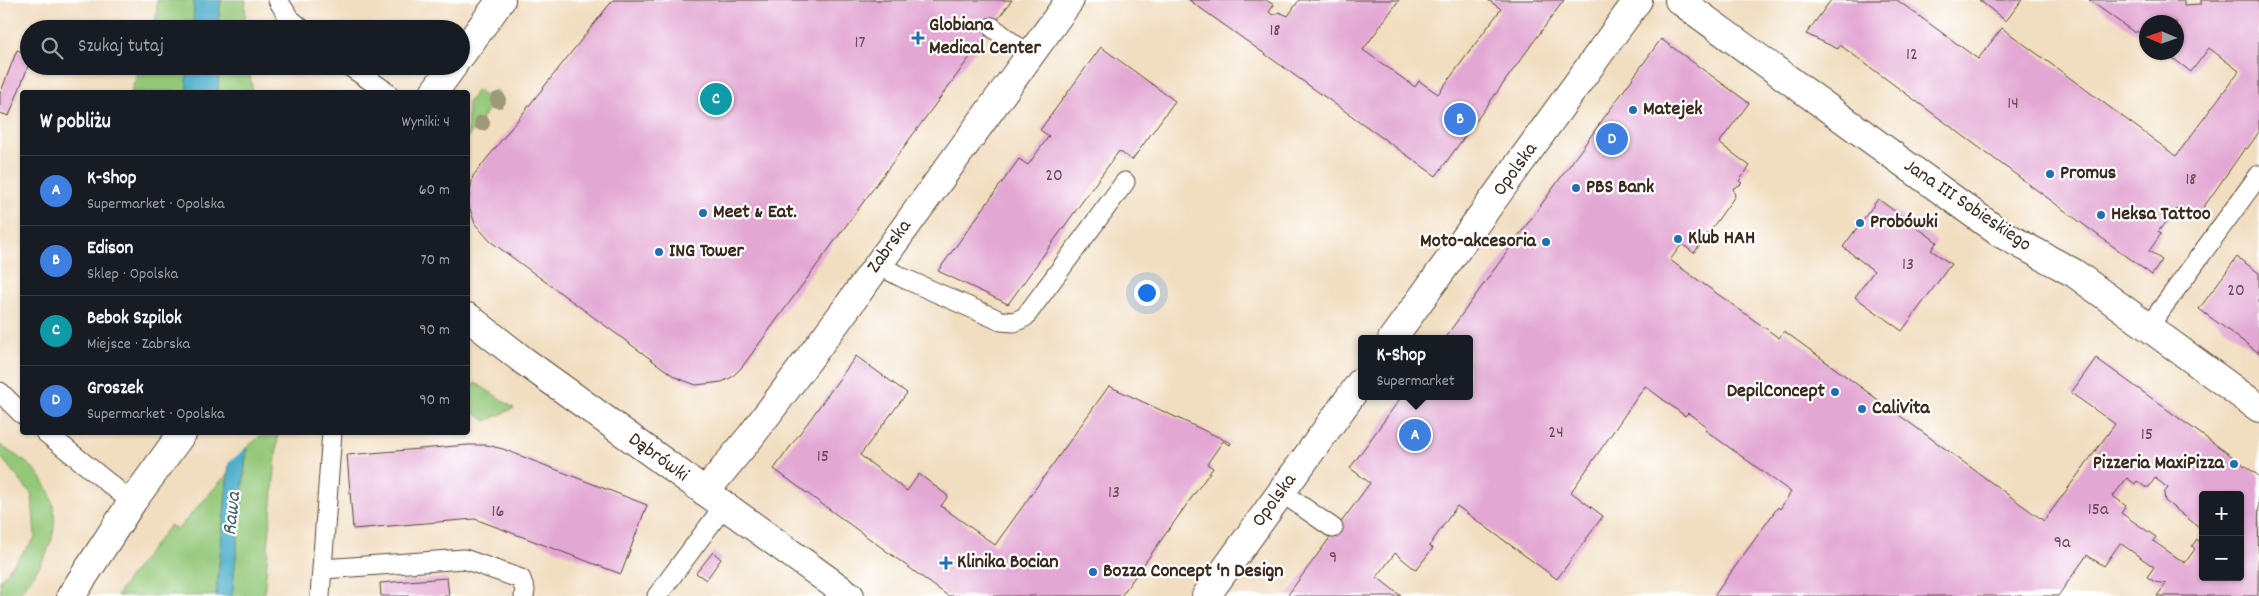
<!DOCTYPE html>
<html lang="pl">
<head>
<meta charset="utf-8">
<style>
  :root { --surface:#171b24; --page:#20242c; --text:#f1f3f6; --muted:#9ea1a6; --line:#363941; --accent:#8c9099 }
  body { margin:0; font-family:Dekko,sans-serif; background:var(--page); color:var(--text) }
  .controls { position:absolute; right:15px; bottom:15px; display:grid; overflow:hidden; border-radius:5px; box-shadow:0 1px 4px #0004 }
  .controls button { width:45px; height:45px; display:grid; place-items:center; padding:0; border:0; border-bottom:1px solid var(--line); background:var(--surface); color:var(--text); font:25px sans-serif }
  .compass { position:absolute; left:2139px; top:15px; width:45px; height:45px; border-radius:50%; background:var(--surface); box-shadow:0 1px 4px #0004; rotate:272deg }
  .you { position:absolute; left:1146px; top:292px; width:18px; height:18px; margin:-12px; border:4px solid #fff; border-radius:50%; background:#1a73e8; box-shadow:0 0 0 8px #1a73e833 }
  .badge { display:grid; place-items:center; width:32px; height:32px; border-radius:50%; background:var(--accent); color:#fff; font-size:16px; font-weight:700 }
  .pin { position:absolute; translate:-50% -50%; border:2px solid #fff; box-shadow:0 1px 5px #0006 }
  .popup { position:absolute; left:1358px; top:335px; width:115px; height:65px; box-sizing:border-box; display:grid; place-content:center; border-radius:5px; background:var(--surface); filter:drop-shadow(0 1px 4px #0005); font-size:16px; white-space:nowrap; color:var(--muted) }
  .popup b { font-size:19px; color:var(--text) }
  .popup::after { content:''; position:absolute; left:50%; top:100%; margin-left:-10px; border:10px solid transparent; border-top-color:var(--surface) }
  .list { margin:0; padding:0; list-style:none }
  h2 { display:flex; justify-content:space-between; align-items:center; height:65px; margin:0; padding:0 20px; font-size:21px }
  h2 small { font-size:16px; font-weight:400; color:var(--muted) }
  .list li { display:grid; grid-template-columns:32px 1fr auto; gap:15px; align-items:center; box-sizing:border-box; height:70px; padding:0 20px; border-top:1px solid var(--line) }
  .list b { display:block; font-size:19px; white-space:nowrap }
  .list p { margin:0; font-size:16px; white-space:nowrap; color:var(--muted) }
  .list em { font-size:16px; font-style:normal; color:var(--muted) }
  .icon { flex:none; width:28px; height:28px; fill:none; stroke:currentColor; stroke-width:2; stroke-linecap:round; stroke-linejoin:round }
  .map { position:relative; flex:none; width:2259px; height:596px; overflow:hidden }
  .search { position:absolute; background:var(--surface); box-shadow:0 1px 4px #0004; left:20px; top:20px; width:450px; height:55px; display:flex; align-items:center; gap:12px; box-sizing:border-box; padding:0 18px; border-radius:28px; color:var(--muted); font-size:19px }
  .panel { position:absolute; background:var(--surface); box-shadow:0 1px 4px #0004; left:20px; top:90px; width:450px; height:345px; border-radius:5px }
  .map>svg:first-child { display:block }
  .green { fill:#94c879; stroke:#68794c }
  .water { fill:#4caecb; stroke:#446c74 }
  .pier { fill:#f1ddbf }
  .building { fill:#e3a7d4; fill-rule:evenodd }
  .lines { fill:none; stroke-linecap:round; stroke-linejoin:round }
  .lane-casing { stroke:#564536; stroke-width:21 }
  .street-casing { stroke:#564536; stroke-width:30 }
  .lane { stroke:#fff; stroke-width:19 }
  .street { stroke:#fff; stroke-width:28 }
  .tree { fill:#9e9978 }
  .poi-dot { fill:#1f6fb2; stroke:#fff; stroke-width:2 }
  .labels { text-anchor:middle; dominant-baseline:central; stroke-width:4.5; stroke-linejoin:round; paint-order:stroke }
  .number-label { font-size:18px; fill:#65494c }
  .poi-label { font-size:20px; font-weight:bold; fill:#3b2a1e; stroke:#fff; text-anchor:start }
  .street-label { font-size:20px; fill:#3b2a1e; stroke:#fff }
  .water-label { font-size:21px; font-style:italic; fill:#425f63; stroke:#fff }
</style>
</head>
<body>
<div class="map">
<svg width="2259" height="596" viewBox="0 0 2259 596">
  <rect width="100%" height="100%" fill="#fff"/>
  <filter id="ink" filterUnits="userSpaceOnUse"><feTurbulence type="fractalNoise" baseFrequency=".02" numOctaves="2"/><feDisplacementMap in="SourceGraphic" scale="10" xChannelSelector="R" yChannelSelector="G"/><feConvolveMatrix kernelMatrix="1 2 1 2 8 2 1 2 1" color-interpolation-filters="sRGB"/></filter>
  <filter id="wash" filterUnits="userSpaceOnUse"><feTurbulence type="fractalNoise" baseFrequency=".0096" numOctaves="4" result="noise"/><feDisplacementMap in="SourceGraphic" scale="20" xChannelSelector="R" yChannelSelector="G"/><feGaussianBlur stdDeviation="1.12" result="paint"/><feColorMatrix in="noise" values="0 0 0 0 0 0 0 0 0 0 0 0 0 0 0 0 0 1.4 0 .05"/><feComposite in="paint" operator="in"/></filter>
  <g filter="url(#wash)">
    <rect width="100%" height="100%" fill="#f1ddbf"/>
    <!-- green -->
    <path class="green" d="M157,0H194L193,29H152L157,15Z
      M221,0H246L244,29H217Z
      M140,66H191L186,80L188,92H131Z
      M219,66H248L253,92H218Z
      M477,90L488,99L495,90L500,94L468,137V103Z
      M476,383L514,408L486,421L468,409V387Z
      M264,433H278L264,596H232L247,447Z
      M0,445C14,455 33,464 42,479C70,522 47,563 16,596H0V580L35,538L32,495L0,456Z
      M228,473L216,596H117L128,579L170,525L177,530Z"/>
    <!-- water -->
    <path class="water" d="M194,0H221L217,29H193Z
      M191,66H219L218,92H188L186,80Z
      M232,433H248L232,596H216Z"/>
    <!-- pier -->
    <path class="pier" d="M229,432L251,433L249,445L226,465Z"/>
    <g id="blocks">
      <!-- building -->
      <path class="building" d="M613,0H1012L742,367L732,377L722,382L696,385L675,377L490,241L475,224L468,203L473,176Z
        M1189,0H1266L1274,5L1269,12L1273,15L1279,12L1288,16L1299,0H1399L1363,50L1415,87L1419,81L1438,94L1501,9L1488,0H1564L1436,176Z
        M1831,0H1897L1978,59L2002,28L2176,156L2239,71L2209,48L2191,72L2165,52H2176V22H2146V38L2137,31L2135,33L2089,0H2184V5L2201,4V0H2259V132L2247,149L2245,148L2194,221L2177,209L2167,222L2166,221L2158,232L2161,234L2149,251L2162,260L2152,275L1840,45L1838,49L1806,34Z
        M1979,0H2022L2006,21Z
        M1661,39L1749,103L1719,143L1750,166L1739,181L1742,183L1740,185L1733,188L1735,196L1694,253L1682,244L1670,260L1779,338L1784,331L2044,521L2115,424L2071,393L2096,358L2259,476L2258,596H2157L2166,584L2155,582L2147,577L2154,567L2120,543L2104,566L2087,555L2058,596H1714L1778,507L1780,509L1791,492L1705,430L1707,427L1688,413L1685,416L1645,386L1571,492L1603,516L1557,579L1457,506L1429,546L1433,548L1416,570L1395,553L1377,577L1401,596H1287L1370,483L1350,468L1402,396H1469V339H1444ZM2127,478L2135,484L2137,481L2145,487H2149L2155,478L2168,488L2164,493L2165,501L2199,527L2203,526V495H2240V577H2203V538L2200,542L2197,539L2192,546L2195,549L2185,563L2153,541L2156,537L2121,513L2126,506L2113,496Z
        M1101,47L1175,101L1132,160L1119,151L1008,304L938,271L1019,159L1028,165L1049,136L1040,130Z
        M17,50L29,55V64L9,116L0,113V94Z
        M1878,199L1937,242L1931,250L1951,264L1902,331L1855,297L1874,271L1843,247Z
        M2237,257L2259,273V353L2199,309Z
        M856,356L907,393L860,455L907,491L919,474L948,496L941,506L995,545L1109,386L1231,443L1230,445L1223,441L1207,464L1213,468L1121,596H948L774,469Z
        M468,445H487L503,449L647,505L621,574L475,519L353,529L347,455Z
        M713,552L721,559L706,580L696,573Z
        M447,578L449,596H381L380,583Z"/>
    </g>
  </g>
  <g filter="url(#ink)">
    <use href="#blocks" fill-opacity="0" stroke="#564536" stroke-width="1"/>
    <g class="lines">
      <defs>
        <path id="lane" d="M278,0L289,18L302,29
          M992,27L1029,56
          M349,66L387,92
          M877,264L901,277L1001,321L1014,322L1025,317L1125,182
          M2149,326L2259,175
          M0,392L22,414
          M45,432L132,502
          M1281,492L1333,528
          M323,569L464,559L521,579L525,590L524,596
          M320,596L332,432
          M657,596L724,506"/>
        <path id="street" d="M1679,0L2000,233L2074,273L2259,408
          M461,55L501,0
          M434,92L453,66
          M468,317L524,361L850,596
          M1392,339L1638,0
          M705,492L751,436L843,313L1070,0
          M71,596L132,502L183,432
          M1206,596L1361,382"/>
      </defs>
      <!-- lane casing -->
      <use href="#lane" class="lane-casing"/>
      <!-- street casing -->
      <use href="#street" class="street-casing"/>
      <!-- lane -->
      <use href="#lane" class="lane"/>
      <!-- street -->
      <use href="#street" class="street"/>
    </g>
    <!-- trees -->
    <g class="tree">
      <circle cx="498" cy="100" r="8"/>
      <circle cx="482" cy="123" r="8"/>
    </g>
  </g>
  <!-- markers -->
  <g class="poi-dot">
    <path d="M915.5 30.5h5v5h5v5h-5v5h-5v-5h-5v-5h5z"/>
    <circle cx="1633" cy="110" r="5"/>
    <circle cx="2050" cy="174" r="5"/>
    <circle cx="1576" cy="188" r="5"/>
    <circle cx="703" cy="213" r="5"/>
    <circle cx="2101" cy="215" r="5"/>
    <circle cx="1860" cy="223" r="5"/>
    <circle cx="1678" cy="239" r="5"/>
    <circle cx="1546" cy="242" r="5"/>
    <circle cx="659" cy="252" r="5"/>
    <circle cx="1835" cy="392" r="5"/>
    <circle cx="1862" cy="409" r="5"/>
    <circle cx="2234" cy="464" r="5"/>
    <path d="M943.5 555.5h5v5h5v5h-5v5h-5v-5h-5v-5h5z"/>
    <circle cx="1093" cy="572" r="5"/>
  </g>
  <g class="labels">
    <!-- number labels -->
    <g class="number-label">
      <text x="1275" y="31">18</text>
      <text x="860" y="43">17</text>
      <text x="1912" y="55">12</text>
      <text x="2013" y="104">14</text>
      <text x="1054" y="176">20</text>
      <text x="2191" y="180">18</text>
      <text x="1908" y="265">13</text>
      <text x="2236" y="291">20</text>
      <text x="1556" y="433">24</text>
      <text x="2147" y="435">15</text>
      <text x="823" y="457">15</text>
      <text x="1114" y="493">13</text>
      <text x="2098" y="510">15a</text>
      <text x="498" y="512">16</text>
      <text x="2062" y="543">9a</text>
      <text x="1333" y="558">9</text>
    </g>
    <!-- poi labels -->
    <g class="poi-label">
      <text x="929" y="26">Globiana<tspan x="929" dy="23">Medical Center</tspan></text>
      <text x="1643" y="110">Matejek</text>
      <text x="2060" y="174">Promus</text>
      <text x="1586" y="188">PBS Bank</text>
      <text x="713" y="213">Meet &amp; Eat.</text>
      <text x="2111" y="215">Heksa Tattoo</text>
      <text x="1870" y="223">Probówki</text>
      <text x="1688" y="239">Klub HAH</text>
      <text x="1536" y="242" text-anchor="end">Moto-akcesoria</text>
      <text x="669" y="252">ING Tower</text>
      <text x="1825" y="392" text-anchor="end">DepilConcept</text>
      <text x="1872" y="409">CaliVita</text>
      <text x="2224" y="464" text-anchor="end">Pizzeria MaxiPizza</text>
      <text x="957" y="563">Klinika Bocian</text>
      <text x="1103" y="572">Bozza Concept 'n Design</text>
    </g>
    <!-- street labels -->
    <g class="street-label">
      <text transform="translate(1516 170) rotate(-54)">Opolska</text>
      <text transform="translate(1967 206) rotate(34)">Jana III Sobieskiego</text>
      <text transform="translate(890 247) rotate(-54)">Zabrska</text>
      <text transform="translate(658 458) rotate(36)">Dąbrówki</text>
      <text transform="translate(1275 501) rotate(-54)">Opolska</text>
    </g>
    <!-- water labels -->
    <g class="water-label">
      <text transform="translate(233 514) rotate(-84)">Rawa</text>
    </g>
  </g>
</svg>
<div class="controls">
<button>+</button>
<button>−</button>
</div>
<svg class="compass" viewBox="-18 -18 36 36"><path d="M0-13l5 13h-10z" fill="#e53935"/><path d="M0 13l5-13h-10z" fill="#9ea1a6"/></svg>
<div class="you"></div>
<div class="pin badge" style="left:1415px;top:435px;background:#3f7fe0">A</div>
<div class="popup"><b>K-Shop</b>Supermarket</div>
<div class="pin badge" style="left:1460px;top:119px;background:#3f7fe0">B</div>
<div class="pin badge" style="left:716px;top:99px;background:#0f9aa8">C</div>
<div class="pin badge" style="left:1612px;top:139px;background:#3f7fe0">D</div>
<div class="search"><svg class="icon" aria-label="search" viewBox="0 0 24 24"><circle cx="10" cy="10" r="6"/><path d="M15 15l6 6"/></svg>Szukaj tutaj</div>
<section class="panel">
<h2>W pobliżu<small>Wyniki: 4</small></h2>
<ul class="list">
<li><span class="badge" style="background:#3f7fe0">A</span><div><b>K-Shop</b><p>Supermarket · Opolska</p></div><em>60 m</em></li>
<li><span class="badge" style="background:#3f7fe0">B</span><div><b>Edison</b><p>Sklep · Opolska</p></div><em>70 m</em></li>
<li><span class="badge" style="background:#0f9aa8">C</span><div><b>Bebok Szpilok</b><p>Miejsce · Zabrska</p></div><em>90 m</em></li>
<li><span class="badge" style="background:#3f7fe0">D</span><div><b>Groszek</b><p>Supermarket · Opolska</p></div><em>90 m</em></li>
</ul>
</section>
</div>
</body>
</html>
